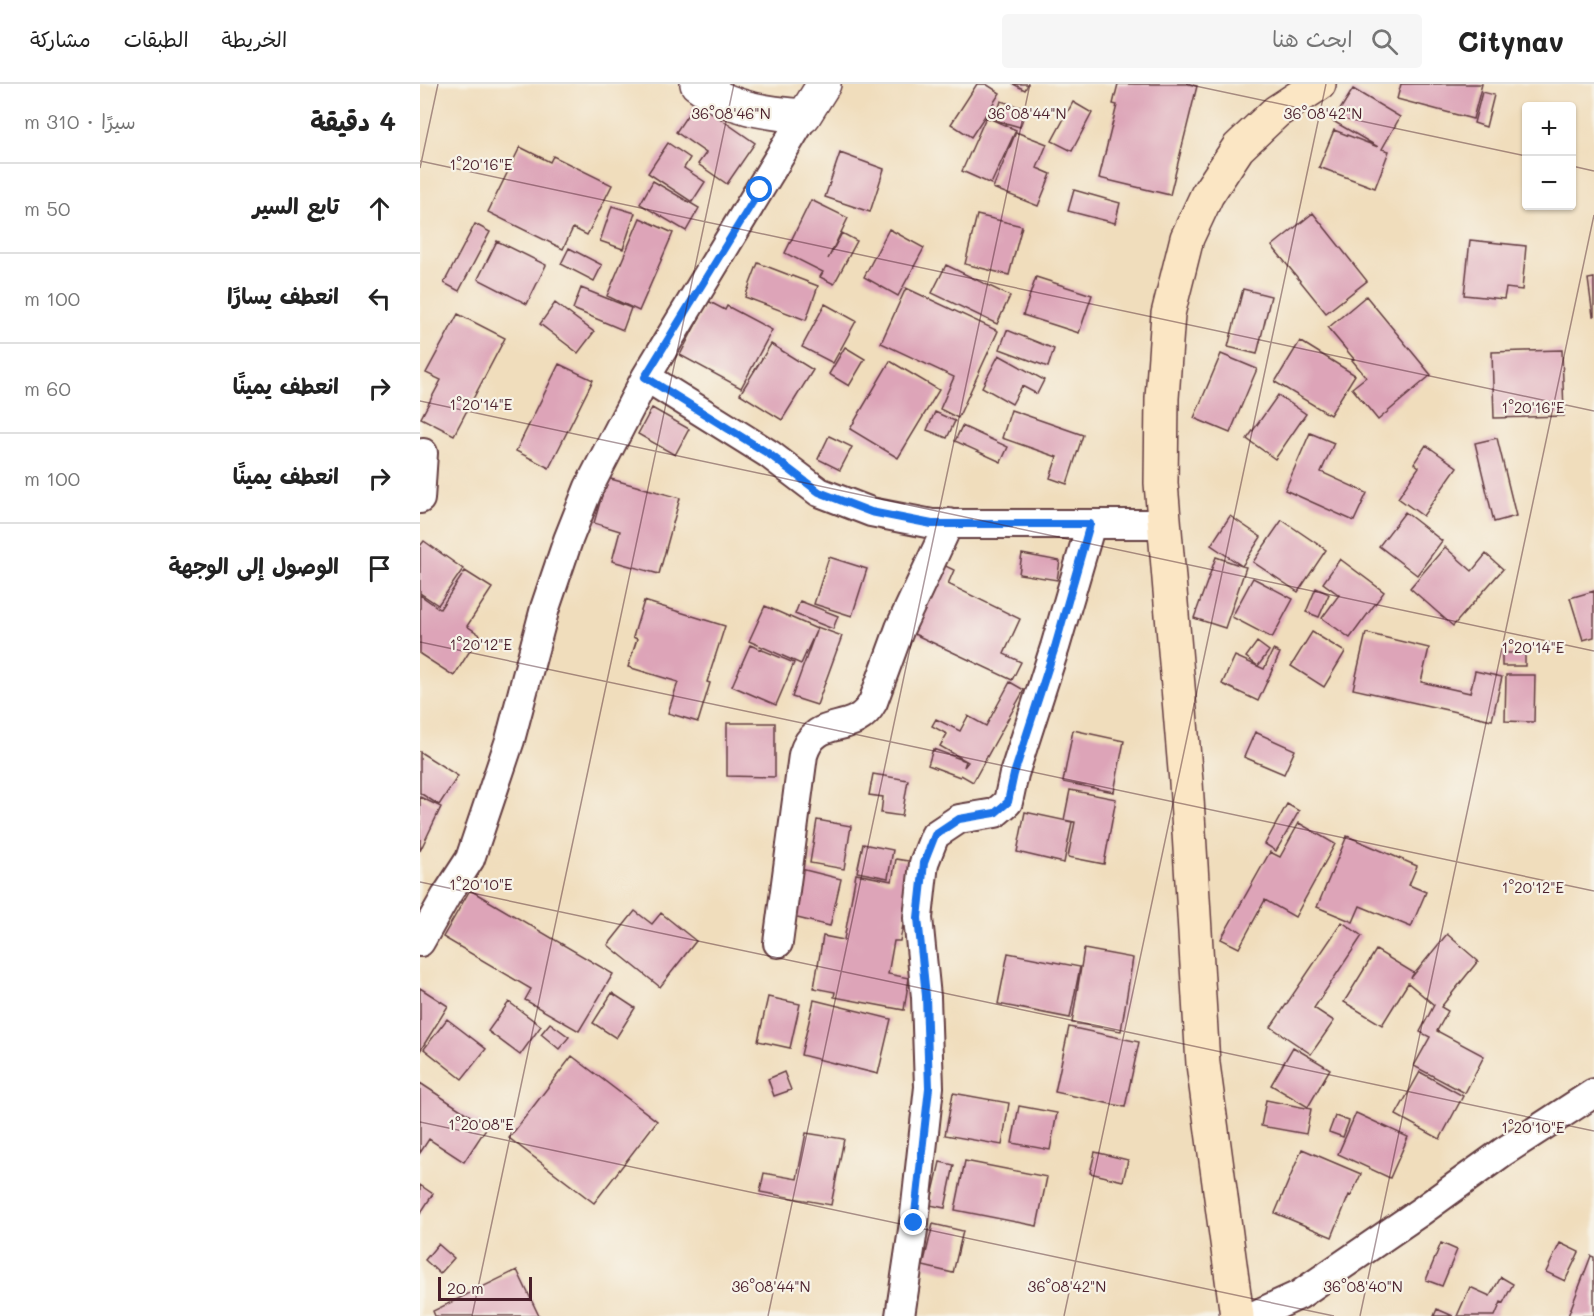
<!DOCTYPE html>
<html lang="ar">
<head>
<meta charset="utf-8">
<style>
  :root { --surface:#fff; --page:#f6f6f6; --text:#222; --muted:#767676; --line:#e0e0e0 }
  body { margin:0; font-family:Mali,"Playpen Sans Arabic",sans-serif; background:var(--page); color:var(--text); direction:rtl }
  .controls { position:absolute; right:18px; top:18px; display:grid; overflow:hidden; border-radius:6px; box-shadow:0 2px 4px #0004 }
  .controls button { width:54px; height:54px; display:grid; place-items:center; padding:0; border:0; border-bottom:2px solid var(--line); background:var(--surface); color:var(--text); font:30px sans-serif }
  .scale { position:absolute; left:18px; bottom:15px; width:94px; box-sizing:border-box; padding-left:6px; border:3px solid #4a1f2b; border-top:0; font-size:16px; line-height:21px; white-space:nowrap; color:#4a1f2b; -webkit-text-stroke:4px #f7f3e8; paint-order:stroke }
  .stop { position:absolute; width:18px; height:18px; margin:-14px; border:4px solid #1a73e8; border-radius:50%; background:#fff }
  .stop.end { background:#1a73e8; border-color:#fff; box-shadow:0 2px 6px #0008 }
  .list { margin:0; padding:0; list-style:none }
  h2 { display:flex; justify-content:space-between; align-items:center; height:78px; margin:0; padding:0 24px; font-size:26px }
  h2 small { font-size:20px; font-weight:400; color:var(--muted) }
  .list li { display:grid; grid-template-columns:39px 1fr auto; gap:18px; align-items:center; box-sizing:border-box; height:90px; padding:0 24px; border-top:2px solid var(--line) }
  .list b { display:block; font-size:22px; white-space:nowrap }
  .list em { font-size:20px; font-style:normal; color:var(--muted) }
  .icon { flex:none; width:33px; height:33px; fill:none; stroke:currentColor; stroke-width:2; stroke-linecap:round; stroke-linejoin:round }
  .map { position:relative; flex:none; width:1174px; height:1232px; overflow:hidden; direction:ltr }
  header { display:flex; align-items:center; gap:36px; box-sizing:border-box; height:84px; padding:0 30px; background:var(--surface); border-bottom:2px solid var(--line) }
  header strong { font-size:28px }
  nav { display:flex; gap:33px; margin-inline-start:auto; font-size:21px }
  .search { width:420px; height:54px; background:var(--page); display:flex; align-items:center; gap:15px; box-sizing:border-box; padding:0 21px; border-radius:6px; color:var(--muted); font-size:22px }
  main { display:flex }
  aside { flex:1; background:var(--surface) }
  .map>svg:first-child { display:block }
  .building { fill:#dda4b8 }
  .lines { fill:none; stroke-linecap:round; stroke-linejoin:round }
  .minor-casing { stroke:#633c41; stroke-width:32 }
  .tertiary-casing { stroke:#633c41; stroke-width:36 }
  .secondary-casing { stroke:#633c41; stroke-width:36 }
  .minor { stroke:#fff; stroke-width:28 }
  .tertiary { stroke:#fff; stroke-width:33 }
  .secondary { stroke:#fbe6c4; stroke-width:33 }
  .route { stroke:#1a73e8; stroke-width:8 }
  .ticks { fill:none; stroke:#4a1f2b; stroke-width:1.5; stroke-opacity:0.45 }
  .ticks-label { font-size:15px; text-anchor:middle; fill:#4a1f2b; stroke:#f7f3e8; stroke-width:4.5; stroke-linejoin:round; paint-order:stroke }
</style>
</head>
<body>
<header>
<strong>Citynav</strong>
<div class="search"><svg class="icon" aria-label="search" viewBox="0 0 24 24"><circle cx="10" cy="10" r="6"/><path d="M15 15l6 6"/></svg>ابحث هنا</div>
<nav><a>الخريطة</a><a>الطبقات</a><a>مشاركة</a></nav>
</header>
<main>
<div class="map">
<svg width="1174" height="1232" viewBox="0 0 1174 1232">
  <rect width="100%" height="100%" fill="#f7f3e8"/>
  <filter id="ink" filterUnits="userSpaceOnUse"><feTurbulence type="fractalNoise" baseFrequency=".0167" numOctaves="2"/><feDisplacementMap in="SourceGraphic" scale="12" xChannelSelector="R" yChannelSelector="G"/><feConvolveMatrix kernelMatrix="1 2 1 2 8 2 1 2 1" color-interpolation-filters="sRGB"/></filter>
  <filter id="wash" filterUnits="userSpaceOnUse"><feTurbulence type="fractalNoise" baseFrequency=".008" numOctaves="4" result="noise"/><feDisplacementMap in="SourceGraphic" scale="24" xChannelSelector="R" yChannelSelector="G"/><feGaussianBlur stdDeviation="1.35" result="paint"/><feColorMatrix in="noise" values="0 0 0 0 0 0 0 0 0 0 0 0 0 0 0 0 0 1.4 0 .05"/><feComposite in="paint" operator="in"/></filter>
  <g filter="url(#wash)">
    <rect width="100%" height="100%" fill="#f0ddbc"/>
    <g id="blocks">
      <!-- building -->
      <path class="building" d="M557,0H566L580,9L551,53L531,40Z
        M593,0H608L605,6Z
        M698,0H768L777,2L750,111L679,94L697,21L693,20Z
        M981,0H1062L1053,35L977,15Z
        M933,5L980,33L962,65L969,67L955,104L899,83L914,46L958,63L913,37Z
        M1062,8L1074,11L1066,43L1054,39Z
        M581,17L606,25L600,43L575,36Z
        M276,18L335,59L307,100L278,80L286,69L256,48Z
        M653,18L672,29L652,67L632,57Z
        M566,33L596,46L571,100L542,87Z
        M596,48L627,60L617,84L631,90L618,122L573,104Z
        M248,59L270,74L264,84L285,98L272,118L228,89Z
        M100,63L130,78L133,72L192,101L167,151L153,144L143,165L68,128Z
        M420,69L464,85L450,128L405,113Z
        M233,97L279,124L266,147L220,120Z
        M654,106L700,119L695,139L648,127Z
        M391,116L428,134L408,175L422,149L437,157L414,200L400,193L403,188L365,169Z
        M192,122L215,129L203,165L180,157Z
        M893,129L947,197L906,229L852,162Z
        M557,131L602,142L589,191L545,180Z
        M220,134L253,149L219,227L187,212Z
        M55,140L70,148L39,207L24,199Z
        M469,145L504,164L478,212L444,193Z
        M1050,156L1106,162L1102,206L1086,204L1084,215L1044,211Z
        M77,157L126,181L107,220L58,195Z
        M149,164L182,181L174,197L141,180Z
        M338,179L398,202L386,236L325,213Z
        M526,181L590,212L577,240L512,209Z
        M616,193L672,211L659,249L603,231Z
        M1174,194V232H1173L1168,195Z
        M161,204L211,224L203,246L153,225Z
        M486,204L578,247L538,334L520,325L534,293L461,259Z
        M823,205L851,212L837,270L808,263Z
        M946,212L1011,291L958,336L932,304L946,293L932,276L934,275L908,244Z
        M288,217L305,226L307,222L352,246L321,304L260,271Z
        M135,219L174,248L158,269L120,240Z
        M405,220L436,237L413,279L382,263Z
        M38,230L85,254L34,351L1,334L21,296L6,289Z
        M587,246L634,265L628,283L580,265Z
        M880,257L935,291L910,331L855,298Z
        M351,260L393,286L362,336L320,310Z
        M425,263L445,275L429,302L409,290Z
        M1142,266L1144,332L1074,334L1072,268Z
        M801,270L837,285L810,349L774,334Z
        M579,271L624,296L617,310L602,302L592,320L562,303Z
        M470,277L519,306L478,374L430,345Z
        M139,280L173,296L129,384L96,367Z
        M858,311L886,330L855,375L827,355Z
        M232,324L269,345L255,371L218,350Z
        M591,326L663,351L647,400L630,394L637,373L582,354Z
        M515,328L535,337L527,354L507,346Z
        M542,342L588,363L581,378L535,357Z
        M890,349L914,359L901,388L947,409L934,437L865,406Z
        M409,352L432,363L420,386L398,375Z
        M1077,354L1096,432L1074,438L1055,359Z
        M1006,361L1037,383L1003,432L978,414L999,383L994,379Z
        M187,394L260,414L239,490L192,477L200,447L174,439Z
        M985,428L1022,457L997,491L959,462Z
        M810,432L841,453L822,482L826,483L805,544L774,534L796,473L822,482L791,461Z
        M862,436L906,466L878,508L833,478Z
        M4,457L43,485L18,521L0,509V462Z
        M1025,463L1052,487L1066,470L1083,485L1033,542L990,504Z
        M602,470L640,477L637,496L599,490Z
        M409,473L447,485L432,532L394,520Z
        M511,475L534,486L528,500L600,535L584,570L601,578L592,596L492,549Z
        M920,475L964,508L930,554L902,534L919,511L903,499Z
        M45,487L72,504L47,542L60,551L34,592L0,570V511L20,525Z
        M833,494L873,515L852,554L812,533Z
        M896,504L909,510L899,533L886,528Z
        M1174,507V553L1163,556L1150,514Z
        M224,517L305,542L287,598L290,599L278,638L248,629L258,598L208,583L217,555L213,553Z
        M380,517L418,532L413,545L375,530Z
        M345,522L397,545V543L422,552L397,621L372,613L396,547L381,580L329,557Z
        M892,548L925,568L904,603L871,582Z
        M946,549L1009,564L1001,598L1050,609L1055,587L1082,593L1072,636L933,605Z
        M837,558L849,567L838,582L826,573Z
        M330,561L374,579L356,621L312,602Z
        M853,566L860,569L838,617L802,600L815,572L844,585Z
        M1082,569H1105V582H1082Z
        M1086,591H1115L1114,638L1085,637Z
        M590,598L604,606L553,698L541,691L540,693L508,681L513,665L546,677L544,683L548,678L520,662L527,650L512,642L516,635L540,647L548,632L566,642Z
        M307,639H355V693L307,692Z
        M653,646L704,657L694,708L643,698Z
        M835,648L875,666L864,690L824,673Z
        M0,668L38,692L19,721L0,709Z
        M453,690L488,696L482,732L461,729L463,713L449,711Z
        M650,706L696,715L684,780L648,773L655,738L644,736Z
        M0,713L21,723L0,767Z
        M867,720L879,727L856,767L845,760Z
        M605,728L652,738L644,779L597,768Z
        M397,736L431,742L424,785L390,779Z
        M879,739L915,760L875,833L845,816L819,864L801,855L850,768L860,773Z
        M927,752L997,782L989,801L1006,808L991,843L940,822L933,838L897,823Z
        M443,760L473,766L468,794L437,788Z
        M476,775L495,778L480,857H474L468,890L489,894L484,926L414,913L415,908L394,904L403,852L424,856L436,790L472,797Z
        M373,783L421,795L410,842L361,830Z
        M50,806L193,890L159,947L105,916L111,905L23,853Z
        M215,827L232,840L241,829L276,857L240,903L188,861Z
        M922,838L942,852L894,924L914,937L891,970L851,943Z
        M1027,850L1058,877L1021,923L1028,927L1017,947L1064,972L1045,1009L994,982L1010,953L1000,948L1014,921L988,899L962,941L924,918L956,866L994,889L991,894Z
        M664,865L713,874L701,947L652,939Z
        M588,869L660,883L650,934L578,920Z
        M0,904L28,922L0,967Z
        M192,909L215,924L196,954L173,939Z
        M348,913L380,920L370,964L338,957Z
        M394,916L471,935L458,990L381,971Z
        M89,918L121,942L100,971L68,947Z
        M27,935L66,965L42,995L4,965Z
        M130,939L149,953L139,965L121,950Z
        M649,943L719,958L705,1023L635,1008Z
        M873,963L910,985L888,1023L851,1001Z
        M152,972L237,1037L174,1119L89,1054Z
        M364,988L371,1006L354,1012L348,995Z
        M1000,988L1043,1012L1020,1055L976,1031Z
        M0,999L67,1043L44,1078L9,1055L0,1069Z
        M533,1009L589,1019L582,1061L525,1051Z
        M846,1016L891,1025L886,1050L841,1042Z
        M599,1022L637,1029L630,1066L592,1059Z
        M936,1029L988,1053L970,1094L918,1070Z
        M915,1032L929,1037L923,1053L909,1048Z
        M386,1049L424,1055L411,1121L340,1108L344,1089L377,1095Z
        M882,1065L941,1090L931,1112L929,1111L912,1153L855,1129Z
        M675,1068L708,1076L703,1097L670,1089Z
        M545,1077L627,1093L617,1142L535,1126Z
        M520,1078L534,1081L525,1124L510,1121Z
        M0,1101L13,1110L0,1130Z
        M513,1140L543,1147L533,1189L503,1182Z
        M1021,1159L1037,1166L1022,1202L1006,1196Z
        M1140,1159L1159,1168L1145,1197L1126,1188Z
        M18,1160L34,1174L20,1190L5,1176Z
        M1171,1172L1174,1173V1232H1148Z
        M97,1186L119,1232H15L13,1227Z
        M1081,1193L1093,1200L1083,1219L1081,1218L1075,1232H1037L1050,1203L1070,1212Z
        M1017,1225L1033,1232H1014Z"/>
    </g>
  </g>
  <g filter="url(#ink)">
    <use href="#blocks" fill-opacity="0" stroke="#633c41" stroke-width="1.5"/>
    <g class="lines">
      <defs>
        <path id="minor" d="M226,293L349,370L399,408L451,428L512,440H745
          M0,415L3,369
          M0,858L26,812L50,775L90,656L125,524L148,456L169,403L226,293L384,32
          M358,859L383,671C396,628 433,655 453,618L480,544L529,439
          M480,1232L494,1139L509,1003L506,913L498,834L504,779L515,751L539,735L575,729L588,718L594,690L635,563L671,440
          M833,1232L879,1211L1000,1128L1083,1068L1174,1009"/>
        <path id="tertiary" d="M277,0C308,24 346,29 384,32L404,0"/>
        <path id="secondary" d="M817,1232L783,980L766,698L741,399L742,314L748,230L767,154L787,111L818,64L856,28L899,0"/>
      </defs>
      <!-- minor casing -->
      <use href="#minor" class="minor-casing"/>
      <!-- tertiary casing -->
      <use href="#tertiary" class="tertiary-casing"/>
      <!-- secondary casing -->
      <use href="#secondary" class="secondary-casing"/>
      <!-- minor -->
      <use href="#minor" class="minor"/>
      <!-- tertiary -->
      <use href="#tertiary" class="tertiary"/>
      <!-- secondary -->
      <use href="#secondary" class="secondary"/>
    </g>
  </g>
  <g class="lines" filter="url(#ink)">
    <!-- route -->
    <path class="route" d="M340,106L225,293L349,370L399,408L451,428L512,440H670L635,563L594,690L588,718L575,729L539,735L515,751L504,779L498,834L506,912L509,1004L494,1139"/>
  </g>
  <!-- ticks -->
  <path class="ticks" d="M766,0L1106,72M0,77L1174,327M1152,82L1174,87M0,84L18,0M0,317L1174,567M0,558L1174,807M0,798L1174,1047M0,1038L914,1232M52,1232L314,0M348,1232L610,0M644,1232L906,0M940,1232L1174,131"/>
  <g class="ticks-label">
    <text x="311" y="35">36°08'46"N</text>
    <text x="607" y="35">36°08'44"N</text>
    <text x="903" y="35">36°08'42"N</text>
    <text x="61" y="86">1°20'16"E</text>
    <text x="61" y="326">1°20'14"E</text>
    <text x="1113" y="329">1°20'16"E</text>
    <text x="61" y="566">1°20'12"E</text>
    <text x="1113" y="569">1°20'14"E</text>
    <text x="61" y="806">1°20'10"E</text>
    <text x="1113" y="809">1°20'12"E</text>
    <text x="61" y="1046">1°20'08"E</text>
    <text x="1113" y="1049">1°20'10"E</text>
    <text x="351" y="1208">36°08'44"N</text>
    <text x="647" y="1208">36°08'42"N</text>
    <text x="943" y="1208">36°08'40"N</text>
  </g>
</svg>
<div class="controls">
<button>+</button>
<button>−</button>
</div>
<div class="scale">20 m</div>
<div class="stop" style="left:340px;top:106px"></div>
<div class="stop end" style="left:494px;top:1139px"></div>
</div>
<aside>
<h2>4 دقيقة<small>سيرًا · 310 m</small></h2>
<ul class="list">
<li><svg class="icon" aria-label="ahead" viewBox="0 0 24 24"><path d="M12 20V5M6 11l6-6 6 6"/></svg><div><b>تابع السير</b></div><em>50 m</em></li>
<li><svg class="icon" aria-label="left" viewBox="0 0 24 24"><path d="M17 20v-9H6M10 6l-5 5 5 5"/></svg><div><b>انعطف يسارًا</b></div><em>100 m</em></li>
<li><svg class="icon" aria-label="right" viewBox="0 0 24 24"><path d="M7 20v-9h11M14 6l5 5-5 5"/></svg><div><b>انعطف يمينًا</b></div><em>60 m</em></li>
<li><svg class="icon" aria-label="right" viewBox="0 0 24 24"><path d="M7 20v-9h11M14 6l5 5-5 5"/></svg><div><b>انعطف يمينًا</b></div><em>100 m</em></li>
<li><svg class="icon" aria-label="arrive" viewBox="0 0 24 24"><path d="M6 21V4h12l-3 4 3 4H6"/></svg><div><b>الوصول إلى الوجهة</b></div></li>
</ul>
</aside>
</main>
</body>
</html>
